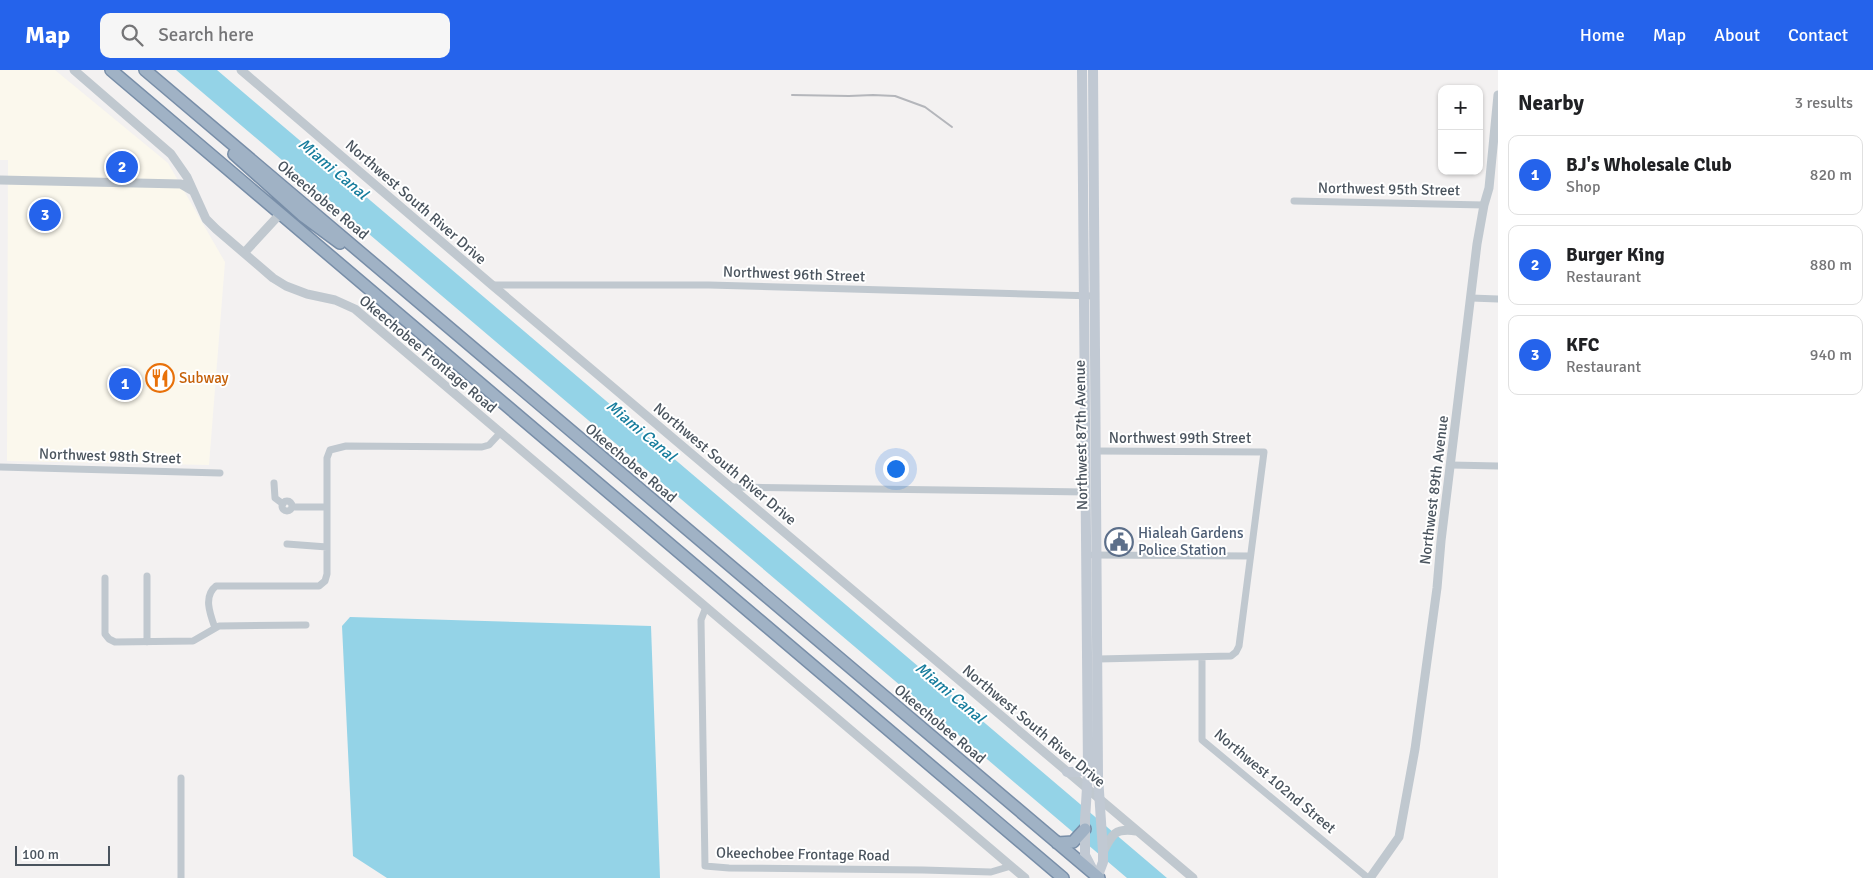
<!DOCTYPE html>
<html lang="en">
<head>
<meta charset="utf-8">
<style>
  :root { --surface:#fff; --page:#f6f6f6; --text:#202124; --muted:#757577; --line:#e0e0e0; --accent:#2563eb }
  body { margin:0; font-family:Signika,sans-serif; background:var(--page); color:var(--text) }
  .controls { position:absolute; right:15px; top:15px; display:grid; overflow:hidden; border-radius:10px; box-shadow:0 1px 4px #0004 }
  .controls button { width:45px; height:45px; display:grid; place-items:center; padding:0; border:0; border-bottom:1px solid var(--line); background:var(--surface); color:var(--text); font:25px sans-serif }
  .scale { position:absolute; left:15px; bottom:12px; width:95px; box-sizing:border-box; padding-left:5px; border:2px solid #4a545e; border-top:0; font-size:14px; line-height:18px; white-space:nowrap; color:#4a545e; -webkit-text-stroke:4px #fff; paint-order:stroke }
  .you { position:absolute; left:895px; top:398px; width:18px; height:18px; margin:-12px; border:4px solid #fff; border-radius:50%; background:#1a73e8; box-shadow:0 0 0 8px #1a73e833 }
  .badge { display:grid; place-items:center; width:32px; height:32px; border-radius:50%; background:var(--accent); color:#fff; font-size:16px; font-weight:700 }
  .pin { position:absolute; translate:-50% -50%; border:2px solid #fff; box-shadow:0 1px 5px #0006 }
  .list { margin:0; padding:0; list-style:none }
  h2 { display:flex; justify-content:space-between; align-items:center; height:65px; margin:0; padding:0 20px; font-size:21px }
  h2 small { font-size:16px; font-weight:400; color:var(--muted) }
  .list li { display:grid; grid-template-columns:32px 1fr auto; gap:15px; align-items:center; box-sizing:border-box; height:80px; margin:0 10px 10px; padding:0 10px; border:1px solid var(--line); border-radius:10px }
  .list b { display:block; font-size:19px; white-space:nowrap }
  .list p { margin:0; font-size:16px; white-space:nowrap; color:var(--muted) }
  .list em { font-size:16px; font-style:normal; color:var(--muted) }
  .icon { flex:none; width:28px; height:28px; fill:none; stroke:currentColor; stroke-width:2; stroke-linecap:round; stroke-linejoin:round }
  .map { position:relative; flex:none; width:1498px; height:808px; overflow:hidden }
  header { display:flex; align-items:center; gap:30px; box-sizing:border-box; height:70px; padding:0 25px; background:var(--accent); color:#fff }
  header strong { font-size:24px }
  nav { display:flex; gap:28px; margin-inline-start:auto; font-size:18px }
  .search { width:350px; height:45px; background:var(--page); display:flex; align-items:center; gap:12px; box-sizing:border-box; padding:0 18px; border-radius:10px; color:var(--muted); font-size:19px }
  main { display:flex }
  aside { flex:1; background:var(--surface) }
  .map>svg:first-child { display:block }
  .commercial { fill:#fbf8ed }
  .water { fill:#94d3e7 }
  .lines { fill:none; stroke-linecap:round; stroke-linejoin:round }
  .trunk-casing { stroke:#788ea8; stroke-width:14 }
  .minor { stroke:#c0c8cf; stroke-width:7 }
  .tertiary { stroke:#c0c8cf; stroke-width:9 }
  .secondary { stroke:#c1c9d3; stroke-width:10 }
  .trunk { stroke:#a0b2c5; stroke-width:11 }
  .rail { stroke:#b4b6bb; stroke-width:2 }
  .labels { text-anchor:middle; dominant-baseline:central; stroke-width:4; stroke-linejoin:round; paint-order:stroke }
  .street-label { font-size:15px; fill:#4a545e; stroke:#fff }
  .food-label { font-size:15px; fill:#c56008; stroke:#fff; text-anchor:start }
  .service-label { font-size:15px; fill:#4e5e75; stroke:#fff; text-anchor:start }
  .water-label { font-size:16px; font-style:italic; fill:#177d9d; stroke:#fff }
</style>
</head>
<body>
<header>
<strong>Map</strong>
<div class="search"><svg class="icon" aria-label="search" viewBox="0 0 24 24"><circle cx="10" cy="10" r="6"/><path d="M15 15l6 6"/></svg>Search here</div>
<nav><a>Home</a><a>Map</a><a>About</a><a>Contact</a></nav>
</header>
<main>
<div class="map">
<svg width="1498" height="808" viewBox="0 0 1498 808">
  <rect width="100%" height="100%" fill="#f3f1f1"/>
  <!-- commercial -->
  <path class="commercial" d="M0,0H55L168,93L225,192L209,395L7,391L8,90H0Z"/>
  <!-- water -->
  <path class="water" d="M176,0H217L1167,808H1127Z
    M350,547L651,556L660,808H387L353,786L342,556Z"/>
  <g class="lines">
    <defs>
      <path id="trunk" d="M111,0L1063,808
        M145,0L1099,808
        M234,84L302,145L340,173
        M1057,773L1073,772L1085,759"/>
    </defs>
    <!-- trunk casing -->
    <use href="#trunk" class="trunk-casing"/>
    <!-- minor -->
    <path class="minor" d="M1294,131L1484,135
      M492,215H709L1094,226
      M1471,228L1498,229
      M1096,381L1264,382L1239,576L1236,582L1231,586L1098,589
      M1451,395L1498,396
      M0,397L220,403
      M274,413L275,428L283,434
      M733,417L1086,422
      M282 436a5 5 0 1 1 10 0a5 5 0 1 1-10 0Z
      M292,437H327
      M287,474L327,477
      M1093,485L1250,486
      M147,506V572
      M105,508V564L109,569L115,572L193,571L219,556L306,555
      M706,537L701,550L705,796L729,798L923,800L991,802L1011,796
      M215,558C210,544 203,526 216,516H319L325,511L327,504V388L330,380L346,376L482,377L489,375L501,362
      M1202,587V670L1368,808
      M181,708V808"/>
    <!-- tertiary -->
    <path class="tertiary" d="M74,0L171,84L187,107L206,149L216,159L273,208L286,216L307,224L335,230L355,239L1025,808
      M241,0L492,215L1193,808
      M0,110L181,114L193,121
      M244,183L280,144
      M1103,782C1112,764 1115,758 1136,761
      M1370,808L1399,767L1415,679L1437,518L1441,471L1477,174L1484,135L1489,118L1498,25"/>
    <!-- secondary -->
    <path class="secondary" d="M1082,0L1088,701L1085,750V785L1095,804
      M1093,0L1098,706L1103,782V792L1097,808
      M1067,702H1079L1088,693"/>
    <!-- trunk -->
    <use href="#trunk" class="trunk"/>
    <!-- rail -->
    <path class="rail" d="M792,25L849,26L873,25L895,26L925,37L952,57"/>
  </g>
  <!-- icons -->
  <defs>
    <symbol id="restaurant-ring" viewBox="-11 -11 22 22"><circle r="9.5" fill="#fff" stroke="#e8710a" stroke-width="1.5"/><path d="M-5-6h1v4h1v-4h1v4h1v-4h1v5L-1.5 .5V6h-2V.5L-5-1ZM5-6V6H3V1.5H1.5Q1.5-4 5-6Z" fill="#e8710a"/></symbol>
    <symbol id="civic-ring" viewBox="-11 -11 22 22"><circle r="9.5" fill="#fff" stroke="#5c6f8a" stroke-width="1.5"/><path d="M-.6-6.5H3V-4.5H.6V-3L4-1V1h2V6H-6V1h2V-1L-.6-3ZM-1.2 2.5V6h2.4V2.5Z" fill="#5c6f8a"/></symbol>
  </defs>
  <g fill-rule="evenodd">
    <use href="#restaurant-ring" x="144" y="292" width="32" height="32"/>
    <use href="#civic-ring" x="1103" y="456" width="32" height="32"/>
  </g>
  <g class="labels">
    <!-- street labels -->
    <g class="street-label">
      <text transform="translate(1389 119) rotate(1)">Northwest 95th Street</text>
      <text transform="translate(323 130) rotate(40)">Okeechobee Road</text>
      <text transform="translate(416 132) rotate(41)">Northwest South River Drive</text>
      <text transform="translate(794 204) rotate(2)">Northwest 96th Street</text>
      <text transform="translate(428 284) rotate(40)">Okeechobee Frontage Road</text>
      <text transform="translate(1081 365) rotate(-91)">Northwest 87th Avenue</text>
      <text x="1180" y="368">Northwest 99th Street</text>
      <text transform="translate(110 386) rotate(2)">Northwest 98th Street</text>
      <text transform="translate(631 393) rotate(40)">Okeechobee Road</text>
      <text transform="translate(725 394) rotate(40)">Northwest South River Drive</text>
      <text transform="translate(1434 420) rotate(-83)">Northwest 89th Avenue</text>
      <text transform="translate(940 654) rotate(40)">Okeechobee Road</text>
      <text transform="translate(1034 656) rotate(40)">Northwest South River Drive</text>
      <text transform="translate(1275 711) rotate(40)">Northwest 102nd Street</text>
      <text transform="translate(803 784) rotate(1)">Okeechobee Frontage Road</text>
    </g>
    <!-- food labels -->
    <g class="food-label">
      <text x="179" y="308">Subway</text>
    </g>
    <!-- service labels -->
    <g class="service-label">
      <text x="1138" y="463">Hialeah Gardens<tspan x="1138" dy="17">Police Station</tspan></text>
    </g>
    <!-- water labels -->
    <g class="water-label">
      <text transform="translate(333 99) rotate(40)">Miami Canal</text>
      <text transform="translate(641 361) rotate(40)">Miami Canal</text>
      <text transform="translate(950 623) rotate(40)">Miami Canal</text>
    </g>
  </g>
</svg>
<div class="controls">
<button>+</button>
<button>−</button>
</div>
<div class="scale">100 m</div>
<div class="you"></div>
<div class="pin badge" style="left:125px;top:314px">1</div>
<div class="pin badge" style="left:122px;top:97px">2</div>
<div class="pin badge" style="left:45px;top:145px">3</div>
</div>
<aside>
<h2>Nearby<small>3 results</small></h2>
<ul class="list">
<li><span class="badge">1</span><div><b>BJ's Wholesale Club</b><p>Shop</p></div><em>820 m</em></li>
<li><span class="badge">2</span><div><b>Burger King</b><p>Restaurant</p></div><em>880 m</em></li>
<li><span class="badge">3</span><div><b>KFC</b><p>Restaurant</p></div><em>940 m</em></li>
</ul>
</aside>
</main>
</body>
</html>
